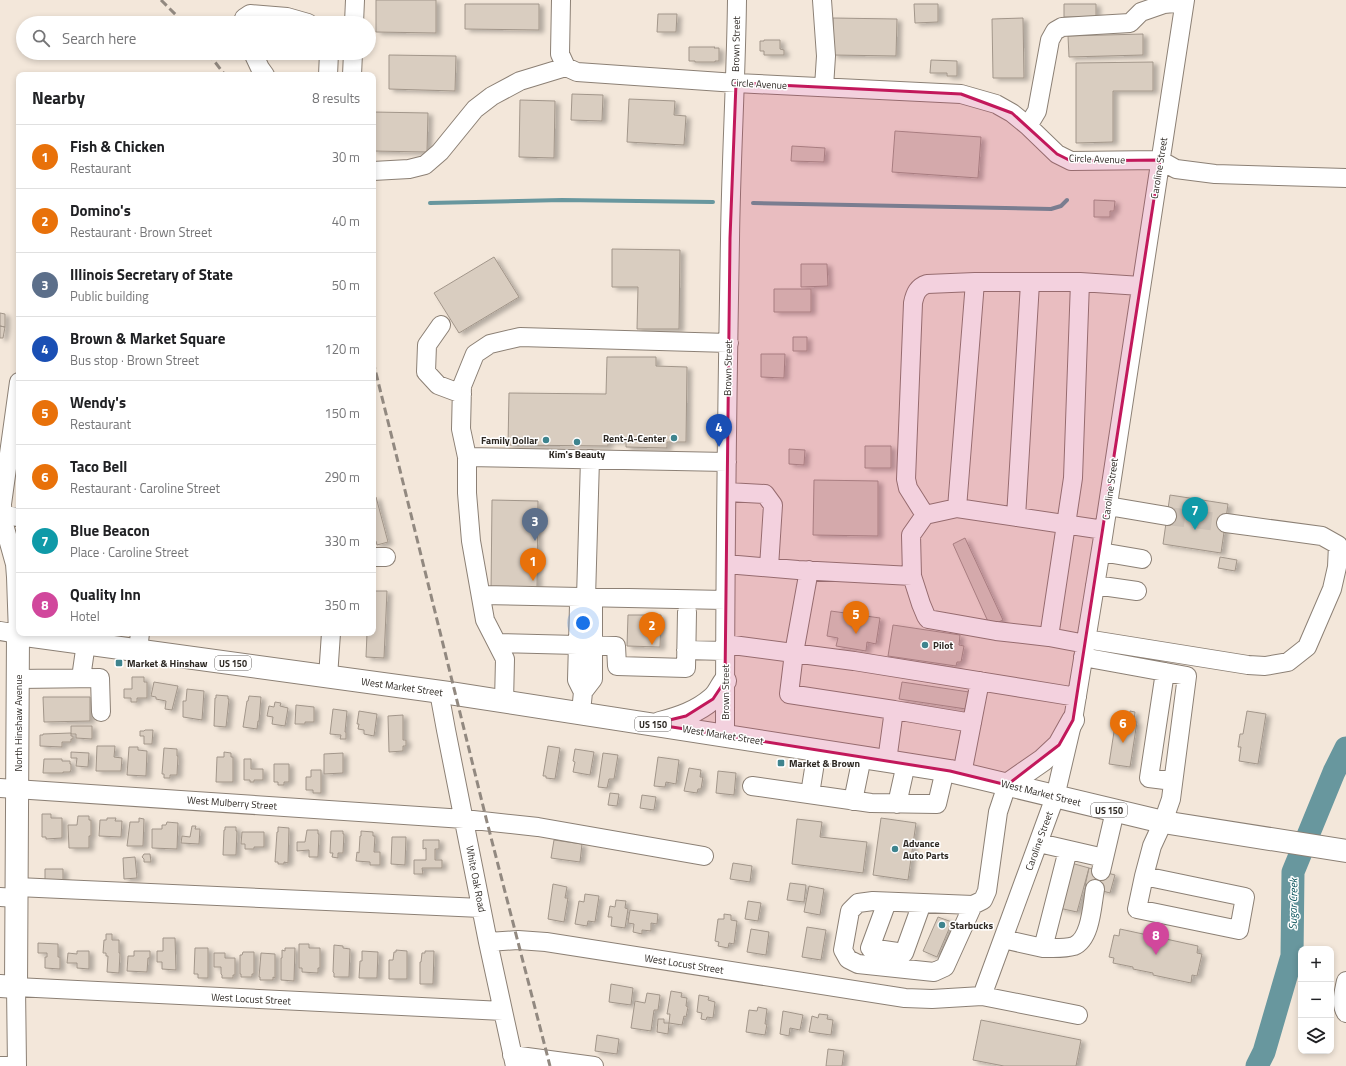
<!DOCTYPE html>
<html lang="en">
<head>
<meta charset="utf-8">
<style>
  :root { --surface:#fff; --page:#f6f6f6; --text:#202124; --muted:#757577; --line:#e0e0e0; --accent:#2563eb }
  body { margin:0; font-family:"Titillium Web",sans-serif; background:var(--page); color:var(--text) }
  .controls { position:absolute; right:12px; bottom:12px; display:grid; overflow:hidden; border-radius:8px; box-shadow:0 2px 6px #0003 }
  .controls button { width:36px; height:36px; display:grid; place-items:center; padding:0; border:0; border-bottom:1px solid var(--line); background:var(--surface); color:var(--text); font:20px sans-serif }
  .you { position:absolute; left:583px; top:623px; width:14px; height:14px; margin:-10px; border:3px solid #fff; border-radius:50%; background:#1a73e8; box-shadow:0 0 0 6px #1a73e833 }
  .badge { display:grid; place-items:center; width:26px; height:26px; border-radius:50%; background:var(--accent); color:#fff; font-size:13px; font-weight:700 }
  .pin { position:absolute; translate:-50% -33px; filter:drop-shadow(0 1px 2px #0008) }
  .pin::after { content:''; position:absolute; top:21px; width:14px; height:12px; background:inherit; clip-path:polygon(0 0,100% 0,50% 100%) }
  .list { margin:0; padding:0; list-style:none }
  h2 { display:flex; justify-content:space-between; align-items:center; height:52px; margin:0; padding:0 16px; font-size:17px }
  h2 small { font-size:13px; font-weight:400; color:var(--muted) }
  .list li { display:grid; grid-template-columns:26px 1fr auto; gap:12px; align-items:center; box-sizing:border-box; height:64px; padding:0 16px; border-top:1px solid var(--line) }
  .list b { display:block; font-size:15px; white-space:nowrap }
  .list p { margin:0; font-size:13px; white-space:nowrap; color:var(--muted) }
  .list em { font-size:13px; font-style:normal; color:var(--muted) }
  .icon { flex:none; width:22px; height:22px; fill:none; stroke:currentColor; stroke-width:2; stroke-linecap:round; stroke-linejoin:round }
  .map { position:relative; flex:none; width:1346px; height:1066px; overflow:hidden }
  .search { position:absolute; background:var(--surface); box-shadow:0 2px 6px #0003; left:16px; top:16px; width:360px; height:44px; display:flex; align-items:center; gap:10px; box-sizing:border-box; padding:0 14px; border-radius:22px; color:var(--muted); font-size:15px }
  .panel { position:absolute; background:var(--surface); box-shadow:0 2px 6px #0003; left:16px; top:72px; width:360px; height:564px; border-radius:8px }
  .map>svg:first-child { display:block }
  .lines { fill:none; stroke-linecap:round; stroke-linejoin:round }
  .stream { stroke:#68979e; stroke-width:4 }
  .river { stroke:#68979e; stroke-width:23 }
  .building { fill:#d9cdc0; stroke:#a2968a; filter:url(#shadow) }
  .minor-tunnel { stroke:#ccc1b6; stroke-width:18; stroke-dasharray:18 9; stroke-linecap:butt }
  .minor-casing { stroke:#8c8075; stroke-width:20 }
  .major-casing { stroke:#8c8075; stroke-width:24 }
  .minor { stroke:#fff; stroke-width:18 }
  .major { stroke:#fff; stroke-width:22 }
  .rail { stroke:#928980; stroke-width:3; stroke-dasharray:8 4; stroke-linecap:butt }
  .marked { fill:#c2185b; fill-opacity:0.2; stroke:#c2185b; stroke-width:3; stroke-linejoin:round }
  .poi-dot { fill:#3e848e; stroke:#fff; stroke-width:1.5 }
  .labels { text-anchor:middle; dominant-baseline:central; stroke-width:3; stroke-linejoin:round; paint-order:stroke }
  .shield { fill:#fff; stroke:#6d6966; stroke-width:1 }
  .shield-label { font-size:9px; font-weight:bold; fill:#2e2924 }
  .street-label { font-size:10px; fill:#2e2924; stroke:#fff }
  .poi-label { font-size:10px; font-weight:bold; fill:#2e2924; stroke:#fff; text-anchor:start }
  .water-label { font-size:11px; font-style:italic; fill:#055058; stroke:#fff }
</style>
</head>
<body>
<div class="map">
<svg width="1346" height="1066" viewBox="0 0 1346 1066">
  <defs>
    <filter id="shadow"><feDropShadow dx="4.5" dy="2.5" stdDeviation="2" flood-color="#0004"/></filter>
  </defs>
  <rect width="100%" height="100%" fill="#f3e7da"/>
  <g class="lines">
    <!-- stream -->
    <path class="stream" d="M430,203L562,200L713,202
      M753,203L1051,209L1061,206L1067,200"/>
    <!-- river -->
    <path class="river" d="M1257,1066L1264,1052L1292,956L1293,872L1334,772L1346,748"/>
  </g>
  <!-- building -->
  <path class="building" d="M376,0H436V33L376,32Z
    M465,4H539V30L465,29Z
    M914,4H938V22L915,23Z
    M1064,4H1096V17H1064Z
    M658,14H677L676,32H657Z
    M833,18L897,19L896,56L833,55Z
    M1023,18L1024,78H993L992,19Z
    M1143,34V55L1069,57L1068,36Z
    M764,40H780V49L784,50V55H764V51H760V41H764Z
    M689,47H715L714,48H719V61H715V62H695V61H689Z
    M389,55L456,56L455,91L389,89Z
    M931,60L957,61V76H947V73H930Z
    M1153,62V91H1113V142L1076,143V63Z
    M572,94L603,95L602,121L571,120Z
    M629,99L675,101L674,115L686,116L684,145L627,142Z
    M520,100L555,101L554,158L519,157Z
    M373,112L428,113L427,152L373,151Z
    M895,131L981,137L978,178L892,172Z
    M792,146L825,148L824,162L791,161Z
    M1094,200L1115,201L1114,211H1110V217H1094Z
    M612,249L680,250L679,329H637L638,287H612Z
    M494,257L519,297L459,333L434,293Z
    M801,264H827L828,286L801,287Z
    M774,289H811V312H774Z
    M0,313L5,314V327L0,326Z
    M0,326L5,327L3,338H0Z
    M793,337H807V351H793Z
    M761,354H785L784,378L761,377Z
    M607,357H656V366L687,367L686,442H667V448L626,447V441H608V446L508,445L509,393L606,394Z
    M865,446H891V468H865Z
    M789,449L805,450L804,465L789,464Z
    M814,480L878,481V536L813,535Z
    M1170,495L1228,504L1221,553L1163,544Z
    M376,497L388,542L377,545L376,541L373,542V498Z
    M492,500L538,501L537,591H491Z
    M965,538L1003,620L990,626L953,544Z
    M1220,557L1237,560L1235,571L1218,568Z
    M373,591H387L384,658L366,657L367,633H373Z
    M831,611L880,618L876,644L867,642L866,651L836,646L838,638L827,636Z
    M628,615H661L660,647L627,646Z
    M893,625L960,635L959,645L964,646L961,662H957L956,666L888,656Z
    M132,677H144V682H147V698H137V702H131V698H124V689H132Z
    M154,682L178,686L172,710L165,709L166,701L156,699V697L151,696Z
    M902,682L969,692L966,709L899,699Z
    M187,689L204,691L202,720L183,717V701H186Z
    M216,695L228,696V699H229L226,727L214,726L215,698H216Z
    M249,696L261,697L259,721H258L257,729L243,727L247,701H248Z
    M43,697H90V721L44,722Z
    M275,702L281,703L280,706L288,708L285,726L272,724L273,717L267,716L269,706L274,707Z
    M296,705L314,707V722H305V724H295Z
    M333,709L347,711L345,732H346V739H340L341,735L330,734Z
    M359,711L377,714L374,736L364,734V730L358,729L359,724H357Z
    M1130,711L1135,712L1134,721L1137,722L1130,767L1109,764L1116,719L1128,721Z
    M1247,711L1266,714L1258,764L1239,761L1241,747H1238L1240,734H1243Z
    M403,715V740H406V746H403V751L389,752L388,716Z
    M71,726H92V739L76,738V734H71Z
    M145,730H153L152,744H144V736H140V731H144Z
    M71,733V736H73V739H71V742H62V747L40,746V735H43V734Z
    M97,746H115L114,757L122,758L121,771H96Z
    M548,746L560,748L555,779L546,778V776H543Z
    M129,747H138V750L147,751L146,776L127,775Z
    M164,748L177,749V756H178L177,775H170V778H164V774H162Z
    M575,749L594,752L590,775L573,772L575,762L573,761Z
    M71,752L89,753L88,767L76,766L77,758H71Z
    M224,752L231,753V757H233V782H216L217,757H224Z
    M343,753V773L324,774V754Z
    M603,753L618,755L614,779H609L607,788L598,787Z
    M658,757L679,760L676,784L666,782L665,787L654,786Z
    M44,759H62V761H70V764H71V770L70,772H63V773H43Z
    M244,759H251V769H263V780H254V782H250V780H244Z
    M274,764H289V782H284V785H278V782H274Z
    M689,768L701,770L700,777H703L701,789H698L697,793L684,791Z
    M311,770H321V793H313V790H306V777H311Z
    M718,771L736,773L734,795L716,793Z
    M610,793L619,794L617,806L608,805Z
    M642,795L656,797L654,810L640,808Z
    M42,814H51V818H62V838L46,839V837H42Z
    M78,816H89V820H91V836H89V848H69L68,825H77Z
    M107,818H116L115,821H122L121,837L99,836L100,820H107Z
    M139,818L144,819L143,846H127L130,822H139Z
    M881,818L916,823L908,880L873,875Z
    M797,819L822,822L820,837L867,842L863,873L792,864Z
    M167,822L178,823L177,849L152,848V829H162V825H166Z
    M192,826H196L195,829H200L199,844L181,843L182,836L190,837Z
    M225,827H236V831H237L236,855H223L224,830H225Z
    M278,827L289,828L288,863L284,862V864H278V862H275L277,832H278Z
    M307,830H318V834H319L318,857H309V850L297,851V842H305Z
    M331,831H343V834H344L343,853H338V858L332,857L333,853H330Z
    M361,831L373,832V836H375L374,852H380V865H370V862L356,861L357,852L359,853L360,836H361Z
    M242,832H264V847H254V849H245V844H241Z
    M392,837H406L405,865L391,864Z
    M423,840H439V849H435V860H442V868H422L423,874H414V860H426V848L423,849Z
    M554,840L582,844L580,862L551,858Z
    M144,854H150L151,862H144V859L142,857Z
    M135,857L137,878L124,879L123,858Z
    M733,863L752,866L750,882L730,879Z
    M1071,863L1089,868L1077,912L1059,908Z
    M1089,868L1115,875L1110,893L1085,886Z
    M45,869H63V887H45Z
    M790,883L806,885L804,902L787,900Z
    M553,884L567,887L565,898H568L564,922L548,919Z
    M809,886L824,889L820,915L804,912Z
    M585,894L599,896L595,922L588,921L587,926L575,924L579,901L584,902Z
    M616,900L626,901L625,908L628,909L625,928L611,926L612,917H608L610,906L615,907Z
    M748,901L761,903L758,921L745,919Z
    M630,910L658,914L657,924L651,923V931L642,930V934L633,932L634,924L628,923Z
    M724,914L731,915V920L737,921L734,944L729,943L728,948L718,946L719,942L715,941L718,919H724Z
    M938,917L952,922L937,957L923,951Z
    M807,927L826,930L821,960L802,957Z
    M751,929L769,932L766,955L747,952Z
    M1120,929L1198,946L1197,953L1202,954L1197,976L1192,975L1191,983L1153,975V973L1133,969V967L1113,963L1114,958L1109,957L1114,935L1119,936Z
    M106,934H112V940H119V953H120L119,973L107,972L108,956H106V953H103L104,940H106Z
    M163,938H175L176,970L162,969V962H157V951H163Z
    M38,943L58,944V957H60V969L45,968V957H47V953H38Z
    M299,944H309V948H320V968H318V973L302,972V968H299Z
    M334,945L343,946V948L350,949L349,977H334V973L333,972Z
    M195,948H208V978H198V974H194Z
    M285,948H295L294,981L281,980V958H282V950L285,951Z
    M396,950L407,951V979H389V960H393L394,952H396Z
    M77,951H89V969L77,968V963H67L68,953L77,954Z
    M134,951H150V958H148L147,972L127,971L128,956H134Z
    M362,951L378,952L377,978H359L360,961H362Z
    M425,951H434L433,984H420V962H421L422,953H425Z
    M243,952H254V974H252V977H241V974H240V955H242Z
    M214,953H225V958H235V975H233V978H222V975L221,974V967H214Z
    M261,953L275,954V978L273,977V980H260V977H259Z
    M611,984L633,988L631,1005L609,1002Z
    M671,991L682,993L681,997L687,998L686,1006L688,1007L686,1017L684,1016L682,1025L669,1023L670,1014H667Z
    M647,993L660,995L658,1010H654L651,1031L631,1028L635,1001L645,1003Z
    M699,995L709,997L708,1000L715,1002L713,1018L707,1017L706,1020L701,1019L702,1013L697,1012Z
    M758,1007L767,1009L765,1024H767L765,1035L746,1032L749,1010L757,1011Z
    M783,1011L803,1015L800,1030L790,1028L789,1036L780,1034Z
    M819,1014L828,1015L827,1019L833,1020L831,1035L809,1032L812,1016L818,1018Z
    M658,1019H664V1023H669L668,1034L657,1032Z
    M981,1020L1081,1040L1076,1066H1004L973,1060Z
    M597,1035L619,1039L617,1054L595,1051Z
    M828,1049L844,1051L842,1066H826Z"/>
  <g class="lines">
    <!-- minor-tunnel -->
    <path class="minor-tunnel" d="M1167,516L1226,523"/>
    <defs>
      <path id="minor" d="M561,0L560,54L566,67
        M822,0L826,56L824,87
        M243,23L244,18L250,14L287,17L308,23
        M354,23L355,0
        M253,53L260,68L265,75
        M328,75L329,53
        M352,75L353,53
        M1028,126L1037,111L1050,40L1055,31L1062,27L1130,23L1141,12L1164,4L1184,2
        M373,171L409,169L425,165L440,152L475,109L492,96L520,81L566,67L577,72L736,83L961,94L996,104L1012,113L1028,126L1057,154L1071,161L1160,160L1176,169L1215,174L1346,178
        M441,325L427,345L426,372L438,385L462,394
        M467,457L461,429L462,386L475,354L490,344L520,337L729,343
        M727,492L765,494L773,505L769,567
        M1108,506L1167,516
        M957,508L925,515L911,535L912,576L921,604L926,616L928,619L996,631L1049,637L1086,644
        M2,515L19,517
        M925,515L908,488L906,479L913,303C915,293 918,287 927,284L975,282
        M1016,517L1030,283
        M1104,530L957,508L975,282H1080L1141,286
        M1101,552L1142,559
        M373,557H386
        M726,564L798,570L912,576
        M809,570L794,653L789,694L894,710L887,761
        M1095,585L1137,591
        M481,595L725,600
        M0,631L18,634L16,577L15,564L3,521L2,504L19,382
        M1049,637L1073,478L1080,282
        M1086,639L1248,665L1265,666L1288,662L1307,647L1332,589L1337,567L1338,545L1322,536L1226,523
        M497,643L616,646L617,666L686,668L687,612
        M725,644L854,661L1077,697
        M138,650L140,633
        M686,650L725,651
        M1083,657L1187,676L1171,799L1163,822L1152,846L1144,876L1137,909L1239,930L1245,897L1144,876
        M1165,672L1149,778L1173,781
        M328,677L331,633
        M81,678L86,643
        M18,679L100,678L101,712
        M439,692L446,730L488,942L515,1066
        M583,692L577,680L579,605L586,598L590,459
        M504,702L505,659L485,620L471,541L467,493V457L727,462
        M582,702L583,692L593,679V605L586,598
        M894,710L972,723
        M725,735C725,570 727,405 730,240C731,160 736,80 737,0
        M962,774L980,681
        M752,786L871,803L937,804L945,770
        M0,788L464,819L538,827L704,856
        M810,794L817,750
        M853,801L862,757
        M897,804L906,764
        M1039,843L1104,858
        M1101,871L1115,811
        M17,887L481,908
        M0,897L17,898
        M887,902L870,948L904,953L922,903
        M973,905L945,967L934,972L858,964L848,959L843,950L850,911L858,903L873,901L973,905L983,900L987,891L998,812L1007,785
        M1003,939L1043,948L1068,850
        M488,942L518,940L546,942L905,998L932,999L982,996L1055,797L1073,720L1103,537L1185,0
        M1043,948C1053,948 1064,949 1074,946C1091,939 1092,905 1095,889
        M1346,981C1344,991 1340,1004 1346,1013
        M982,996L1078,1015
        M512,1055L594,1066
        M0,1066H17
        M17,1066L16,987L503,1011"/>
      <path id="major" d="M660,723C679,718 697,712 712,699C718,695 721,686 725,681
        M1007,785L1043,760L1059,745L1073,720
        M0,986L16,987L18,634L456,694L887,761L950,771L1163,822L1346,851"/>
    </defs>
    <!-- minor casing -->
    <use href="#minor" class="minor-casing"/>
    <!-- major casing -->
    <use href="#major" class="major-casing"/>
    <!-- minor -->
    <use href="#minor" class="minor"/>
    <!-- major -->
    <use href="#major" class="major"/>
    <!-- rail -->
    <path class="rail" d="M161,0L184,23
      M208,53L225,75
      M373,361L487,822L550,1066"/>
  </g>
  <!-- marked area -->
  <path class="marked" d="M736,83L961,94L1012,113L1057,154L1071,161L1160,160L1073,720L1059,745L1007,785L950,771L653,724L686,716L713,699L725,681L730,238Z"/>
  <!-- markers -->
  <g class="poi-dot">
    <circle cx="674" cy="438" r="4"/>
    <circle cx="546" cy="440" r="4"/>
    <circle cx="577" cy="442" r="4"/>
    <circle cx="925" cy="645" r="4"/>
    <rect x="115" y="659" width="8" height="8" rx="2"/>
    <rect x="777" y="759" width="8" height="8" rx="2"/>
    <circle cx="895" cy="849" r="4"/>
    <circle cx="942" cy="925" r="4"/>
  </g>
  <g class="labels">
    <!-- shield labels -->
    <g class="shield">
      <rect x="215" y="656" width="36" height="14" rx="3"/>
      <rect x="635" y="717" width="36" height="14" rx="3"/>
      <rect x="1091" y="803" width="36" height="14" rx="3"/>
    </g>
    <g class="shield-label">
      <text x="233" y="663">US 150</text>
      <text x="653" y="724">US 150</text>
      <text x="1109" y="810">US 150</text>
    </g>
    <!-- street labels -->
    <g class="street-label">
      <text transform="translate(736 44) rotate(-89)">Brown Street</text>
      <text transform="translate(759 84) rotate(3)">Circle Avenue</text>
      <text transform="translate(1097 159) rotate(2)">Circle Avenue</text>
      <text transform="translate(1159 168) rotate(-81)">Caroline Street</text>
      <text transform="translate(728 368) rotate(-89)">Brown Street</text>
      <text transform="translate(1110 489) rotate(-82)">Caroline Street</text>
      <text transform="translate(402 687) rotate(8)">West Market Street</text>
      <text transform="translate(725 692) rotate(-90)">Brown Street</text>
      <text transform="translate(18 723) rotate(-90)">North Hinshaw Avenue</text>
      <text transform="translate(723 735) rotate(9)">West Market Street</text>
      <text transform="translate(1041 793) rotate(14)">West Market Street</text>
      <text transform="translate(232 803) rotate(4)">West Mulberry Street</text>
      <text transform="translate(1039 841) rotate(-70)">Caroline Street</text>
      <text transform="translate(476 879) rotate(79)">White Oak Road</text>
      <text transform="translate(684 964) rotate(9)">West Locust Street</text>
      <text transform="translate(251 999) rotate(3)">West Locust Street</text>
    </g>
    <!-- poi labels -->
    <g class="poi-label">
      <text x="666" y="438" text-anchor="end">Rent-A-Center</text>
      <text x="538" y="440" text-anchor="end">Family Dollar</text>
      <text x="577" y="454" text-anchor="middle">Kim's Beauty</text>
      <text x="933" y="645">Pilot</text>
      <text x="127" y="663">Market &amp; Hinshaw</text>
      <text x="789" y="763">Market &amp; Brown</text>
      <text x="903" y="843">Advance<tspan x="903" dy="12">Auto Parts</tspan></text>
      <text x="950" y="925">Starbucks</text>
    </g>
    <!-- water labels -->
    <g class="water-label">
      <text transform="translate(1293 904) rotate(-89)">Sugar Creek</text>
    </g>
  </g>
</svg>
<div class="controls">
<button>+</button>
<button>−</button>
<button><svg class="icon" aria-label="layers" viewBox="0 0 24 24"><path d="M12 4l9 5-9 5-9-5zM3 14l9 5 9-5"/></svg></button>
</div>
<div class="you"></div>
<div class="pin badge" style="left:533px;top:581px;background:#e8710a">1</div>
<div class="pin badge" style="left:652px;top:645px;background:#e8710a">2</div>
<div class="pin badge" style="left:535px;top:541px;background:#5c6f8a">3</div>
<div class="pin badge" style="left:719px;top:447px;background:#1a4fb4">4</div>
<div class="pin badge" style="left:856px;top:634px;background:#e8710a">5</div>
<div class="pin badge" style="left:1123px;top:743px;background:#e8710a">6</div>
<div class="pin badge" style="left:1195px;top:530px;background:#0f9aa8">7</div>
<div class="pin badge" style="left:1156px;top:955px;background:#d1479c">8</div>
<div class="search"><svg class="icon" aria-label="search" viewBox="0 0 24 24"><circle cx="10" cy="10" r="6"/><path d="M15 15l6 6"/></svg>Search here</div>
<section class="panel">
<h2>Nearby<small>8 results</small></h2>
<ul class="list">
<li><span class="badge" style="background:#e8710a">1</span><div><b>Fish &amp; Chicken</b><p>Restaurant</p></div><em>30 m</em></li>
<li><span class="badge" style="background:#e8710a">2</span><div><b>Domino's</b><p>Restaurant · Brown Street</p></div><em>40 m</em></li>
<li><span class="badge" style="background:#5c6f8a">3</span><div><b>Illinois Secretary of State</b><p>Public building</p></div><em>50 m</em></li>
<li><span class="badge" style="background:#1a4fb4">4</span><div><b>Brown &amp; Market Square</b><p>Bus stop · Brown Street</p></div><em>120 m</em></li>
<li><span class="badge" style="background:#e8710a">5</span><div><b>Wendy's</b><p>Restaurant</p></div><em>150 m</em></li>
<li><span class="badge" style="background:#e8710a">6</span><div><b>Taco Bell</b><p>Restaurant · Caroline Street</p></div><em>290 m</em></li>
<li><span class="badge" style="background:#0f9aa8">7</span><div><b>Blue Beacon</b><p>Place · Caroline Street</p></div><em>330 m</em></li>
<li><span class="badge" style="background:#d1479c">8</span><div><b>Quality Inn</b><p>Hotel</p></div><em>350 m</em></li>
</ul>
</section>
</div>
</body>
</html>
